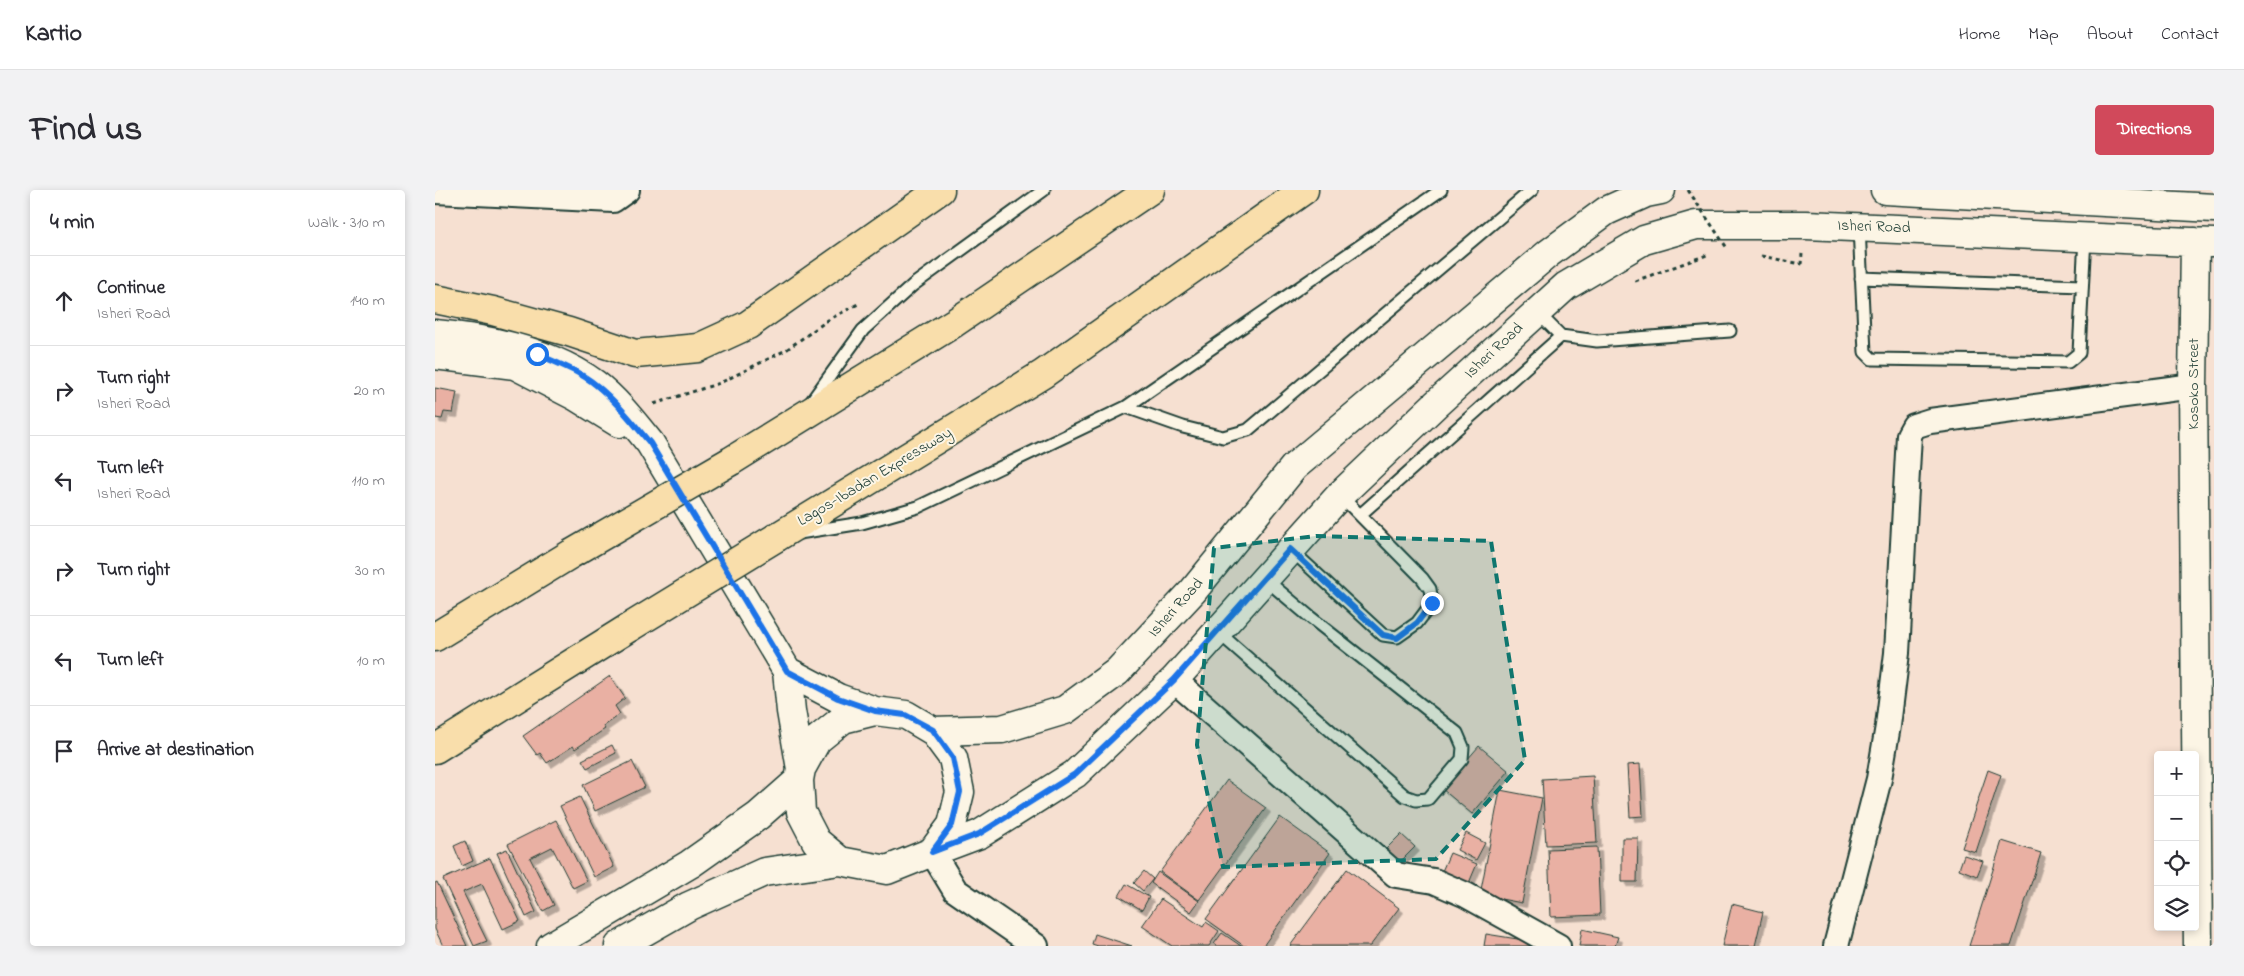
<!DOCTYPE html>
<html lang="en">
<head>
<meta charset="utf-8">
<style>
  :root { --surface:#fff; --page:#f2f2f3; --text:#2b2b33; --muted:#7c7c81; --line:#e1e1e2; --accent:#d1495b }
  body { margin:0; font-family:"Indie Flower",sans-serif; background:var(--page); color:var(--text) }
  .controls { position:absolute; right:15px; bottom:15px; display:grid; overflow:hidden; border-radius:5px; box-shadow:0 2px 8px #0003 }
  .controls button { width:45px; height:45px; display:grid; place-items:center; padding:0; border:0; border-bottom:1px solid var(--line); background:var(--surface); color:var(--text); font:25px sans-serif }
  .stop { position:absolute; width:15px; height:15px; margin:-11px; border:4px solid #1a73e8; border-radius:50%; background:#fff }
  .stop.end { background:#1a73e8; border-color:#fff; box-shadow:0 1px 5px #0008 }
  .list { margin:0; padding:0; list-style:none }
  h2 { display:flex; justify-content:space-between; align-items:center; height:65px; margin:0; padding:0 20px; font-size:21px }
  h2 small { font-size:16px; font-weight:400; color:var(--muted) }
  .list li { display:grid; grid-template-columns:32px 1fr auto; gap:15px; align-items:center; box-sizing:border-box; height:90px; padding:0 20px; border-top:1px solid var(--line) }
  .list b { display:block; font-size:19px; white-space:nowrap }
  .list p { margin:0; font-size:16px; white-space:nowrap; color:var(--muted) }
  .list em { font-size:16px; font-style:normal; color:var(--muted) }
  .icon { flex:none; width:28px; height:28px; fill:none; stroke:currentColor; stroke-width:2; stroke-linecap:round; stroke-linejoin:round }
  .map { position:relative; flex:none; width:1779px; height:756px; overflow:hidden; border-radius:5px }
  header { display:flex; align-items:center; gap:30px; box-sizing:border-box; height:70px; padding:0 25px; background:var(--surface); border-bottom:1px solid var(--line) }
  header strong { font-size:24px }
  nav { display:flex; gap:28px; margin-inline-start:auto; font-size:18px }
  .intro { display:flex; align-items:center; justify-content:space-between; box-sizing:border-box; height:120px; padding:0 30px }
  h1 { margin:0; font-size:35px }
  .button { padding:12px 22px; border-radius:5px; background:var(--accent); color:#fff; font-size:18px; font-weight:700 }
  main { display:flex; gap:30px; padding:0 30px }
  aside { flex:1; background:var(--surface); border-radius:5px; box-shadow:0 2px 8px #0003 }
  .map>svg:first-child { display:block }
  .building { fill:#e9b0a3; stroke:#1f3d34; filter:url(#shadow) }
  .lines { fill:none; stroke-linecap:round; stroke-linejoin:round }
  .lane-casing { stroke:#1f3d34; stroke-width:15 }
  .street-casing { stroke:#1f3d34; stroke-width:28 }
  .secondary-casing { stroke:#1f3d34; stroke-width:31 }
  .highway-casing { stroke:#1f3d34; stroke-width:31 }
  .path { stroke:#1f3d34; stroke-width:3; stroke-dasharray:4 4; stroke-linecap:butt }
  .lane { stroke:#fcf5e5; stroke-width:11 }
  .street { stroke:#fcf5e5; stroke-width:24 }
  .secondary { stroke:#fcf5e5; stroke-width:28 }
  .highway { stroke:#f9deab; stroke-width:28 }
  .highway-bridge-casing { stroke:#1f3d34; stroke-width:31; stroke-linecap:butt }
  .path-bridge { stroke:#1f3d34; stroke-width:3; stroke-dasharray:4 4; stroke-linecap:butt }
  .highway-bridge { stroke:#f9deab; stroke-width:28 }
  .route { stroke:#1a73e8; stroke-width:6 }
  .marked { fill:#0f766e; fill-opacity:0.2; stroke:#0f766e; stroke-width:4; stroke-dasharray:10 6; stroke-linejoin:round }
  .labels { text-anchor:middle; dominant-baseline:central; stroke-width:4; stroke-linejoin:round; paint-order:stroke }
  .street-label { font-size:16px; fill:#1f3d34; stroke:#fcf5e5 }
</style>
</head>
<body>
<header>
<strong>Kartio</strong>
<nav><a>Home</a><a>Map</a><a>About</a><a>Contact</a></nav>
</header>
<div class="intro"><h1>Find us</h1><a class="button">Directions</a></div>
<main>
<aside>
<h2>4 min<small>Walk · 310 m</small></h2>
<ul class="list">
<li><svg class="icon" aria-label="ahead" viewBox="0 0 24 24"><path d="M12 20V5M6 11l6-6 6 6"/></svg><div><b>Continue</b><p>Isheri Road</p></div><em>140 m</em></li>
<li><svg class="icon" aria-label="right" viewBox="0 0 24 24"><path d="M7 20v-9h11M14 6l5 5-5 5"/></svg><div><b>Turn right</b><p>Isheri Road</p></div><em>20 m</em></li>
<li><svg class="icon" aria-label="left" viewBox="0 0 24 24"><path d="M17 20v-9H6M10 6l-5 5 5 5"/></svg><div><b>Turn left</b><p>Isheri Road</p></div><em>110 m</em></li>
<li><svg class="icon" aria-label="right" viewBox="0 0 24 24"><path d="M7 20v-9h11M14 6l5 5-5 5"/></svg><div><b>Turn right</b></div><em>30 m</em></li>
<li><svg class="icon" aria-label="left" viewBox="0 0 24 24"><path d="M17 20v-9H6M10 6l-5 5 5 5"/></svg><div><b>Turn left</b></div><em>10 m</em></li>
<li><svg class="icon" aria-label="arrive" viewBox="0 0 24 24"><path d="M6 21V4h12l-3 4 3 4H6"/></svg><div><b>Arrive at destination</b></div></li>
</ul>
</aside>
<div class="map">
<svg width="1779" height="756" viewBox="0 0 1779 756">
  <defs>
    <filter id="shadow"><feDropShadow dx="4.5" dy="4.5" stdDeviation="0" flood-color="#0004"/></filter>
  </defs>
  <rect width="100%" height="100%" fill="#f6e0d1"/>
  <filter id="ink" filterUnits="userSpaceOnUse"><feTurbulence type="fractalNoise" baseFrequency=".02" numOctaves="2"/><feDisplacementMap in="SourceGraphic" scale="10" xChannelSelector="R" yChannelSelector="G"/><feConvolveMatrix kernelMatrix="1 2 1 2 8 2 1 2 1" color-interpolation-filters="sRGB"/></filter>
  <g filter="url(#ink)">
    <!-- building -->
    <path class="building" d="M0,198L22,202L18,223L9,222L7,229L0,228Z
      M175,486L190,508L180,516L185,524L168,536L170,539L140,559L138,556L112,573L105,563L102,565L88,546Z
      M177,555L181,563L152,578L147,570Z
      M1044,556L1074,581L1037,624L1007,599Z
      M197,571L210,597L160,621L148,595Z
      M1205,574L1208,626L1195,627L1192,575Z
      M1553,580L1566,585L1541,662L1527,658Z
      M1158,586L1162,653L1111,655L1107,589Z
      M792,590L831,618L764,710L725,682Z
      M1065,600L1107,608L1087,713L1045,705Z
      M145,607L179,677L159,687L125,616Z
      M845,627L895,663L828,756H809L771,729Z
      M121,630L152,691L138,698L117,657L95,668L119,715L108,721L73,654Z
      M1031,643L1050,653L1041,670L1022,660Z
      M966,644L980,657L964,673L951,659Z
      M1187,648H1203L1202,692H1187Z
      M30,651L38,671L27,676L19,656Z
      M1567,651L1606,663L1576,756H1534Z
      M1162,657L1165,725L1116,727L1113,659Z
      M72,659L101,722L91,727L62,663Z
      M1015,663L1042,674L1031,700L1004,688Z
      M1529,665L1548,671L1542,686L1524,679Z
      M55,668L85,731L68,739L47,694L28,702L52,751L39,756L8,689Z
      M912,679L964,718L935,756H855Z
      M709,681L718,689L708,701L699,693Z
      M723,682L764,711L756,722L716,693Z
      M2,692L32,756H8L0,739V693Z
      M691,694L714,707L707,720L684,706Z
      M726,709L768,737L771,732L784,741L774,756H737L707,736Z
      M1297,714L1328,722L1320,756H1287Z
      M1147,739L1183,747L1180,756H1144Z
      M787,743L806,756H782L779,754Z
      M660,744L697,756H663L657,754Z
      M1051,744L1114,754V756H1049Z"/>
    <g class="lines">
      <defs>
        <path id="lane" d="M1424,37L1430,162L1437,169L1633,172L1644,163L1650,47
          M1426,88L1647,96
          M1102,122L1126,146L1162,151L1295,141
          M376,212L428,140L478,95L609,0
          M691,217L748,237L788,247L813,240L1097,0
          M925,325L1126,146
          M364,343L427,333L483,317L691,217L1006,0
          M855,359L948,445L962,447L982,433L997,413L995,399L987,388L905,305
          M783,442L970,606L981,610L993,609L1027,569L1028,557L1022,543L875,427L830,389"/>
        <path id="street" d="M0,1L178,10L192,0
          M739,490L961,685L999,691L1031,705L1123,756
          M497,662L520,700L601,756
          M1401,756L1444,589L1453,536L1462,463L1474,245L1479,236L1495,231L1758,196"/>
        <path id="secondary" d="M1450,0L1779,18
          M1760,52L1758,196L1763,756
          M0,144C55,149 115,161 160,194C181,210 198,232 215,253L352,481L356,521L366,579L364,590L366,622L381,651L405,671L452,680L497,662L517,635L525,602L518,568L498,541L471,525L440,521L408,529L382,550L366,579
          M0,165L80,175L142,207L184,233
          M352,481L403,508L440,521
          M498,541L567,539L630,520L682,482L758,401L859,277L1114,63L1171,21L1211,3L1226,0
          M497,662L545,644L640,584L739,490L905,305L1001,214L1131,96L1209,50L1261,35H1371L1779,53
          M116,756L255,674L323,626L364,590
          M184,756L254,716L329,682L405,671"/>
        <path id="highway" d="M0,109L58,121L134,142L200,164L263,158L313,135L505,0
          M296,271L519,133L715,0
          M342,347L608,184L869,0
          M0,447L136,364
          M0,559L195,437"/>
      </defs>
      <!-- lane casing -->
      <use href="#lane" class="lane-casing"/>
      <!-- street casing -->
      <use href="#street" class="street-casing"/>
      <!-- secondary casing -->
      <use href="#secondary" class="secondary-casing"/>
      <!-- highway casing -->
      <use href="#highway" class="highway-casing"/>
      <!-- path -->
      <path class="path" d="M1326,66L1366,74L1367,64
        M1200,91L1272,65
        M219,214L285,193L351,160L393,130L423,114"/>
      <!-- lane -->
      <use href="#lane" class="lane"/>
      <!-- street -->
      <use href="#street" class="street"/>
      <!-- secondary -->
      <use href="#secondary" class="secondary"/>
      <!-- highway -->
      <use href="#highway" class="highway"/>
      <defs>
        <path id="highway-bridge" d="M136,364L296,271
          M195,437L342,347"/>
      </defs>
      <!-- highway-bridge casing -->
      <use href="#highway-bridge" class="highway-bridge-casing"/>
      <!-- path-bridge -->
      <path class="path-bridge" d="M1253,0L1292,58"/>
      <!-- highway-bridge -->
      <use href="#highway-bridge" class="highway-bridge"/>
    </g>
  </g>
  <g class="lines" filter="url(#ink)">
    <!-- route -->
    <path class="route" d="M102,164C122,173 144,181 161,195C182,212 198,233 215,253L352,481L403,508L440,521L470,525L498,540L518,568L525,602L517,635L497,662L544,644L640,584L739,490L855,359L948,445L962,448L982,433L997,413"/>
  </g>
  <!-- marked area -->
  <path class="marked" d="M881,346L1056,351L1090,570L1001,669L788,677L762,555L779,358Z"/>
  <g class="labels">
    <!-- street labels -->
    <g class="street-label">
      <text transform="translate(1439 37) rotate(2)">Isheri Road</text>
      <text transform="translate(1059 161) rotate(-43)">Isheri Road</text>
      <text transform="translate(1759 194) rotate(-90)">Kosoko Street</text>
      <text transform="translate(440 287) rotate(-31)">Lagos-Ibadan Expressway</text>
      <text transform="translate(741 418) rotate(-48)">Isheri Road</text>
    </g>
  </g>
</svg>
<div class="controls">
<button>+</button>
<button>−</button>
<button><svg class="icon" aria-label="locate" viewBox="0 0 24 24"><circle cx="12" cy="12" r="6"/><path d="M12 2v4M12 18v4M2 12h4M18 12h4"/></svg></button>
<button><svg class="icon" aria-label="layers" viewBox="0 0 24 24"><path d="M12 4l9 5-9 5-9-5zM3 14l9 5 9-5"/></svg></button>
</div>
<div class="stop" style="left:102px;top:164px"></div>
<div class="stop end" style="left:997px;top:413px"></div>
</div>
</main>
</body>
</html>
